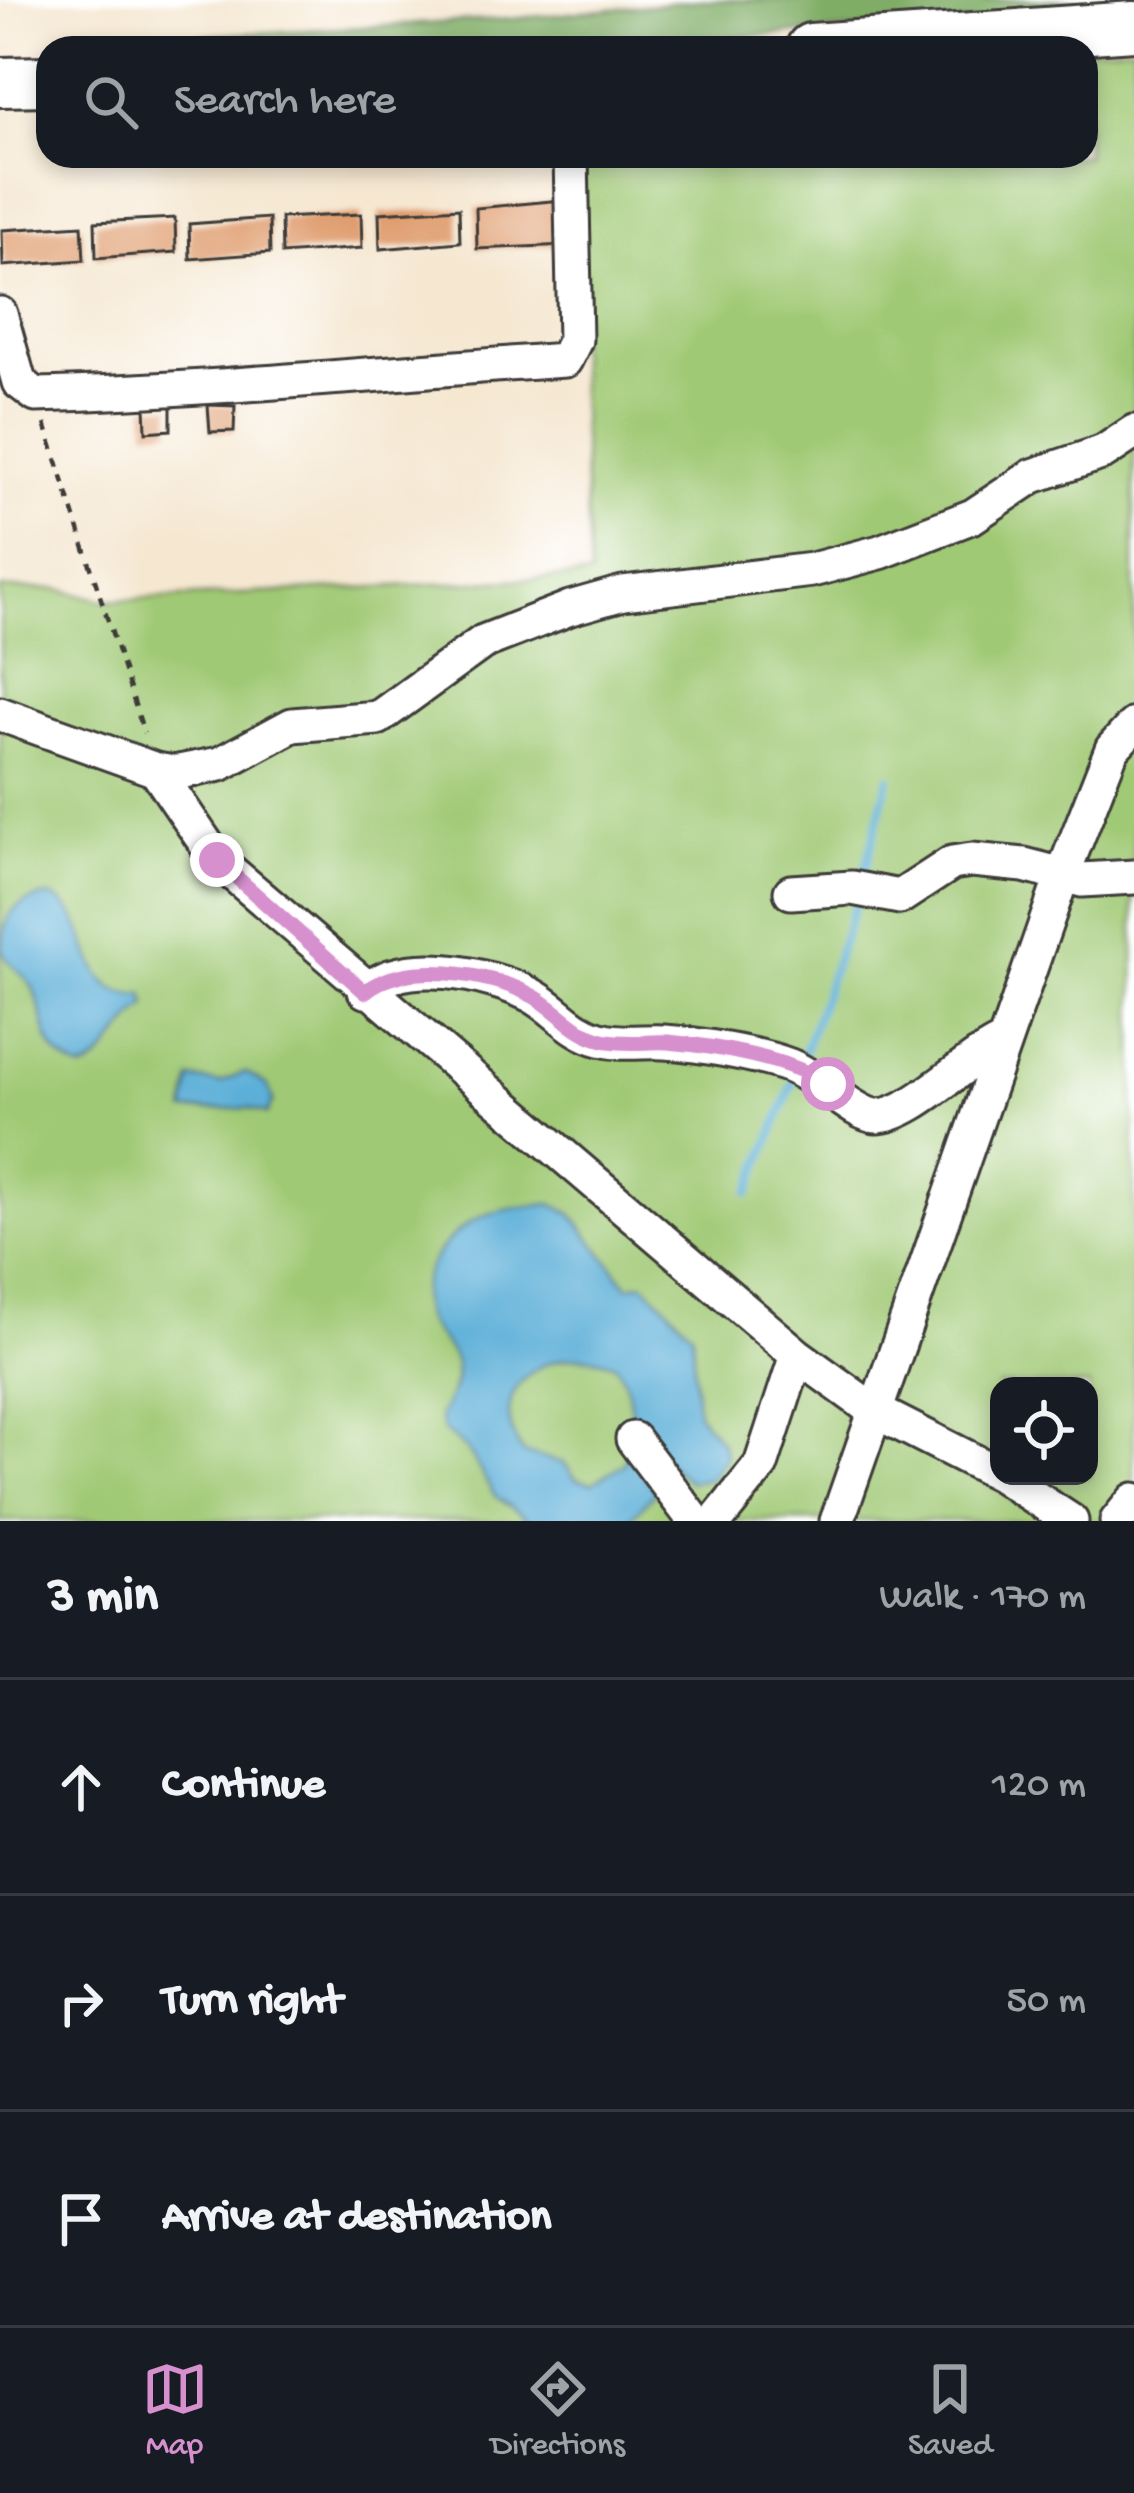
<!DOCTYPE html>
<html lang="en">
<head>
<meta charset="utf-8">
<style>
  :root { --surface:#171b24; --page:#242831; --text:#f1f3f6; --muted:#9ea1a6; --line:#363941; --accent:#d690ce }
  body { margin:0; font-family:"Gochi Hand",sans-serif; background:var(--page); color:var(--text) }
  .controls { position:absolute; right:36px; bottom:36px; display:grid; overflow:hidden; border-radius:24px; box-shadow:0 6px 18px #0003 }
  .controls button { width:108px; height:108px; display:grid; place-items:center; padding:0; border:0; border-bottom:3px solid var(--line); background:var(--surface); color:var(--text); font:60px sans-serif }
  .stop { position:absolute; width:36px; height:36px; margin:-27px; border:9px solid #d690ce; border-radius:50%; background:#fff }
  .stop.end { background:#d690ce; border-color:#fff; box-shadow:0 3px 12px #0008 }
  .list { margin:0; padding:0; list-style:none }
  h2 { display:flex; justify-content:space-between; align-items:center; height:156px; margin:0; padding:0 48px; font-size:51px }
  h2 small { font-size:39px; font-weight:400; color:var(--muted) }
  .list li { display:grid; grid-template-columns:78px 1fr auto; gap:36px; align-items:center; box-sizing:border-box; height:216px; padding:0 48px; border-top:3px solid var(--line) }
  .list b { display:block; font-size:45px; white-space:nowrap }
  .list em { font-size:39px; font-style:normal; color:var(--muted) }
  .icon { flex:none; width:66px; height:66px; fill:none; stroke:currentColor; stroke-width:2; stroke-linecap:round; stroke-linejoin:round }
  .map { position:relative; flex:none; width:1134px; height:1521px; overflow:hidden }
  .search { position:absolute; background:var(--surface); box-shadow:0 6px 18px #0003; left:36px; right:36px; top:36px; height:132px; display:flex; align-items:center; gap:30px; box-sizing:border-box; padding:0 42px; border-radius:36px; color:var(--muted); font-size:45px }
  .sheet { height:804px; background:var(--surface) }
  nav { display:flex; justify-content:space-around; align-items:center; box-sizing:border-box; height:168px; border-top:3px solid var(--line); background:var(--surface); font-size:33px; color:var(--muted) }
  nav a { display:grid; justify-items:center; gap:6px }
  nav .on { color:var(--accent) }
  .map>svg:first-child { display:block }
  .green { fill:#a0c975; stroke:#5e7248; stroke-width:3; fill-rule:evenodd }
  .forest { fill:#80ad66; stroke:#4e6441; stroke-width:3 }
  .water { fill:#5cafd8; stroke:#3c667a; stroke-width:3 }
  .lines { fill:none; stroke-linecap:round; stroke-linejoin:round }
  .stream { stroke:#5cafd8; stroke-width:8 }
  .building { fill:#e09e70 }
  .minor-casing { stroke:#3d3a37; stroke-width:39 }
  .highway-casing { stroke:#3d3a37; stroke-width:54 }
  .path { stroke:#3d3a37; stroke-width:4.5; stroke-dasharray:9 9; stroke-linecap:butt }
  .minor { stroke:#fff; stroke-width:33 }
  .highway { stroke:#fff; stroke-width:48 }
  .route { stroke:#d690ce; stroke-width:15 }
</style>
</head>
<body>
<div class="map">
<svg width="1134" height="1521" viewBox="0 0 1134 1521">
  <rect width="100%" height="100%" fill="#fff"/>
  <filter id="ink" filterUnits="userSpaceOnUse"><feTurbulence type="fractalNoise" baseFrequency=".00833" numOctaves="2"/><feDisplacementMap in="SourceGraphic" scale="24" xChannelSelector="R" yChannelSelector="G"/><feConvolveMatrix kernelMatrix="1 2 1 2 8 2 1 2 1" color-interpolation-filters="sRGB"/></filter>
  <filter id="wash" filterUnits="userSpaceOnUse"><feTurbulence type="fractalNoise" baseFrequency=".004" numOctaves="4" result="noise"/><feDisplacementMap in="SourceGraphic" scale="48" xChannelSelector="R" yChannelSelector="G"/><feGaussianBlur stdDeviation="2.7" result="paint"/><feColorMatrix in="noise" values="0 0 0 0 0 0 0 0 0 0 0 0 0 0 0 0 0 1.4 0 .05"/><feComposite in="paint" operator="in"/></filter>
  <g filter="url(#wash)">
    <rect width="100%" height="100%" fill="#f5e7d0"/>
    <!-- green -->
    <path class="green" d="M1134,46V1521H0V589H57L106,601L590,576L567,156H1086V49ZM999,1386H1089V1476H999Z"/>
    <!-- forest -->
    <path class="forest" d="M701,0H1134V12L574,47L166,48V38L512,19Z"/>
    <!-- water -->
    <path class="water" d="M49,896C98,910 76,1002 144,994L147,1005C122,1024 111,1059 82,1070C39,1053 49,1025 33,988C26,974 10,967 3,953C0,912 19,900 49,896Z
      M245,1072L268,1086L273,1101L267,1114L249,1108L185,1111L191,1079L220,1083Z
      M551,1204L572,1214L628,1286L644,1283L692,1332L697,1413L722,1443L726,1456L710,1479L689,1482C670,1463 646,1452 636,1426C627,1405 632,1384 615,1364C556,1339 477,1385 523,1453L564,1463L576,1479L592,1483L624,1464L627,1453L656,1491L628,1521H531L495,1496L469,1452L443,1430L440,1416C448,1398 459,1385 455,1364C451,1346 432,1335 425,1317C410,1277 449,1228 486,1215C507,1208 529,1206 551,1204Z"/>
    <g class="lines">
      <!-- stream -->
      <path class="stream" d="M862,882L889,778
        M800,1064L858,896
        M749,1193L795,1078"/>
    </g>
    <g id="blocks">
      <!-- building -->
      <path class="building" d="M563,200L567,245L477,249L476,208Z
        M459,208L460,242L380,249L379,213Z
        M361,214L362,248L282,254L281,218Z
        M175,218L176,252L96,258L95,222Z
        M269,218L270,253L190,259L189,224Z
        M82,225L84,260L3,266L2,230Z
        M145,405L171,406V430L146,432Z
        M208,405L235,406L234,431L210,432Z"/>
    </g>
  </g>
  <g filter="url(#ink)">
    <use href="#blocks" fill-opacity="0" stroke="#3d3a37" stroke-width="3"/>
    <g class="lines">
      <defs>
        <path id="minor" d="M0,314L19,382L36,395C213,390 388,372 565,360L575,340L571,156
          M0,714L156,770L174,773L220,764L292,725L378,718L483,642L570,608L623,593L812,570L880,552L973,516L1033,476L1104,452L1134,432
          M156,770L217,860L797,1355L873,1410L999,1474
          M791,892L852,888L900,897L952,863L972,860L1024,865L1082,880L1134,877
          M365,991C405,956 487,973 531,995C556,1008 571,1032 600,1039C622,1045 642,1041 664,1042C698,1044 758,1054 790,1066C818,1077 855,1115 876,1116C911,1117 965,1059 1001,1043
          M633,1439L695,1521
          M1002,1476L1071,1521
          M716,1521L761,1465L797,1355
          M837,1521L1063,874L1112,749L1134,725
          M1117,1521L1134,1500"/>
        <path id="highway" d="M811,48L1134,26
          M0,82L48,81"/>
      </defs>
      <!-- minor casing -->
      <use href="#minor" class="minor-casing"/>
      <!-- highway casing -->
      <use href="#highway" class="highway-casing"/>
      <!-- path -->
      <path class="path" d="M45,424L144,733"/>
      <!-- minor -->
      <use href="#minor" class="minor"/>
      <!-- highway -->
      <use href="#highway" class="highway"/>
    </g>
  </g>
  <g class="lines" filter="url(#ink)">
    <!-- route -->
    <path class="route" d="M217,860L365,992C402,959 492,973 533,996C559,1010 573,1033 603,1040C625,1045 646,1041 668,1042C714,1046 790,1059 828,1084"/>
  </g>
</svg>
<div class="controls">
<button><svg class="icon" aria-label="locate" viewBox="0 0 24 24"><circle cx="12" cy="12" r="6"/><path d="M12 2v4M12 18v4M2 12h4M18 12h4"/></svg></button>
</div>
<div class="stop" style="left:828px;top:1084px"></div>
<div class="stop end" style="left:217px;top:860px"></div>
<div class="search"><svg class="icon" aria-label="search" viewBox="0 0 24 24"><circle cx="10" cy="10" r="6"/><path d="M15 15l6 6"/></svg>Search here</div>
</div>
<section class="sheet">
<h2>3 min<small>Walk · 170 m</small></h2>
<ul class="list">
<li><svg class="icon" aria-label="ahead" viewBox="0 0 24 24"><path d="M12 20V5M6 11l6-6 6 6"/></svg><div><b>Continue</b></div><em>120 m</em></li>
<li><svg class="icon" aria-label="right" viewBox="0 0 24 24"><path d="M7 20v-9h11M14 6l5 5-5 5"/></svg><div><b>Turn right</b></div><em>50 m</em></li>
<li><svg class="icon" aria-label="arrive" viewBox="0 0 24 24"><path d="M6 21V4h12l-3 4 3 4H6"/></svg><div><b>Arrive at destination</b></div></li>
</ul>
</section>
<nav>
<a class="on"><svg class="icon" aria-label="map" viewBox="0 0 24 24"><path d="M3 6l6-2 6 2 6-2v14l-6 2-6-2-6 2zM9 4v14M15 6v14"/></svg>Map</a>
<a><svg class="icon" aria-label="directions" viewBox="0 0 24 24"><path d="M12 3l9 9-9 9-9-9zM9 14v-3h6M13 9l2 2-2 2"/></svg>Directions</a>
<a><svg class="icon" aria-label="saved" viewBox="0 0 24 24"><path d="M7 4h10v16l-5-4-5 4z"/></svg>Saved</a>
</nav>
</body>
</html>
